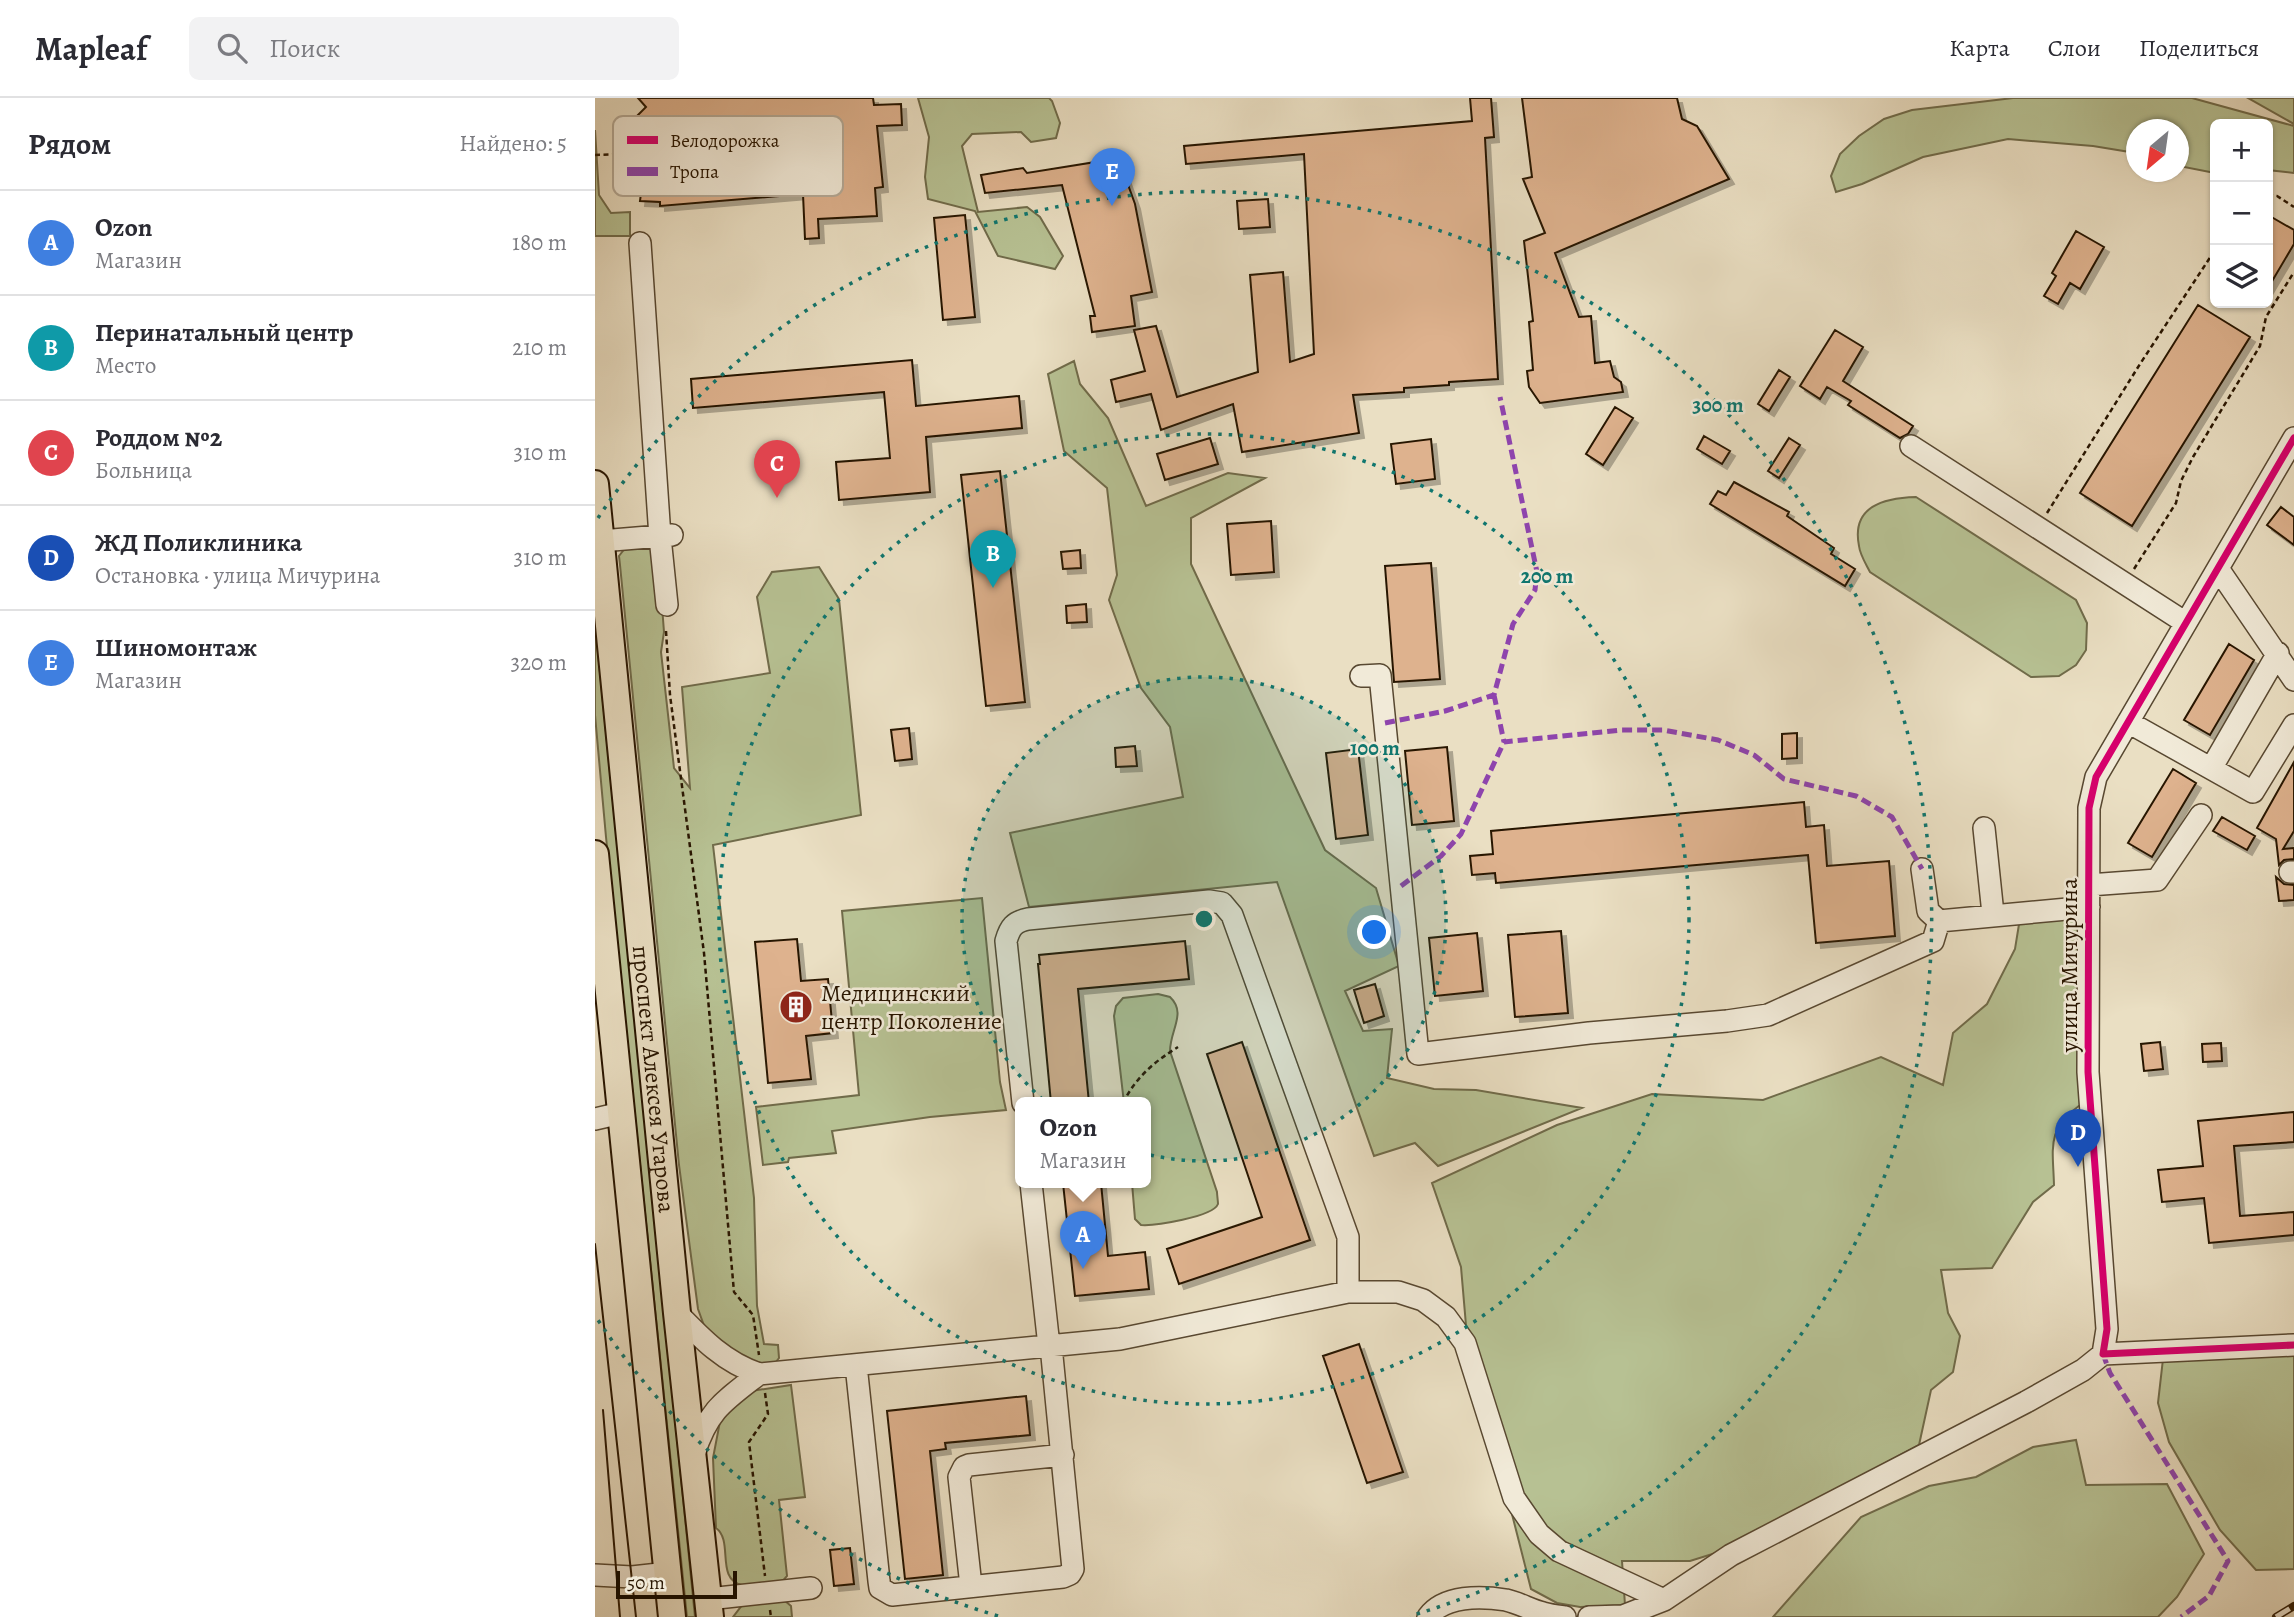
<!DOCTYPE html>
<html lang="ru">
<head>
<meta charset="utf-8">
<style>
  :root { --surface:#fff; --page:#f2f2f3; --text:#2b2b33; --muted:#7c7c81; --line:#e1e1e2; --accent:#d93025 }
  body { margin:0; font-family:Alegreya,serif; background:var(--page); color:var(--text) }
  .controls { position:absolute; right:21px; top:21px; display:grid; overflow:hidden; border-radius:10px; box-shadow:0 2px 5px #0004 }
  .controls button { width:63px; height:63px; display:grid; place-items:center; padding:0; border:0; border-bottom:2px solid var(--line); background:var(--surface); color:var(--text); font:35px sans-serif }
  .compass { position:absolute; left:1531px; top:21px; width:63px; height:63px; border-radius:50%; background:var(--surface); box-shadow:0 2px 5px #0004; rotate:209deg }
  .scale { position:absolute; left:21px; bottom:18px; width:121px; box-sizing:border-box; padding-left:7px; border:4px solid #281500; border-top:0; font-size:19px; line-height:24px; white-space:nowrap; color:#281500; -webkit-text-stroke:5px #f1ead8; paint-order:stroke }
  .you { position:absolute; left:780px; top:835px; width:24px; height:24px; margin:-18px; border:5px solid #fff; border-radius:50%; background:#1a73e8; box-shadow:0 0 0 10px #1a73e833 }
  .badge { display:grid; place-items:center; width:46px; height:46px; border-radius:50%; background:var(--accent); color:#fff; font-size:23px; font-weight:700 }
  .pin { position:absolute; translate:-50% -58px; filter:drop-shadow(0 2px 4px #0008) }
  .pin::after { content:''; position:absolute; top:37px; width:24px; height:21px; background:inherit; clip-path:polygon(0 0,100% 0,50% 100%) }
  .popup { position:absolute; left:420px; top:999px; width:136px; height:91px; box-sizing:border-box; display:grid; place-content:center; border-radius:10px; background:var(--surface); filter:drop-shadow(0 2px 5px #0005); font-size:23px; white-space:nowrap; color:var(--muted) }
  .popup b { font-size:26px; color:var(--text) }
  .popup::after { content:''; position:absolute; left:50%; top:100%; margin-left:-14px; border:14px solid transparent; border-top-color:var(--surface) }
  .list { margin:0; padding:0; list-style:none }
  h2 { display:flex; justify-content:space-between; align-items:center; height:91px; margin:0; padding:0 28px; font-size:30px }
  h2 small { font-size:23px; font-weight:400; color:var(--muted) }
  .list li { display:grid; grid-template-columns:46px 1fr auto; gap:21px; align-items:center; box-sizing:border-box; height:105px; padding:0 28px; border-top:2px solid var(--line) }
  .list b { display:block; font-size:26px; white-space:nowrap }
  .list p { margin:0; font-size:23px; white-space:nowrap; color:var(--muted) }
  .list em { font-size:23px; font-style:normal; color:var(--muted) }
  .icon { flex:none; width:38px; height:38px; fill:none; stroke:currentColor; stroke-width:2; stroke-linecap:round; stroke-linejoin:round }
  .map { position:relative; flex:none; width:1699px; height:1519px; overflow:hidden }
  header { display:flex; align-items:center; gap:42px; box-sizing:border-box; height:98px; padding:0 35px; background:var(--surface); border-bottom:2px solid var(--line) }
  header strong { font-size:33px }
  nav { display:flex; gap:38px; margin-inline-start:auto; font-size:24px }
  .search { width:490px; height:63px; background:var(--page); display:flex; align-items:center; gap:18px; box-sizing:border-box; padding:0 24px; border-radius:10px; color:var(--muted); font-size:26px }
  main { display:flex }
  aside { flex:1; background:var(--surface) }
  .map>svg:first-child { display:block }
  .green { fill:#b7c193; stroke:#706b4a; stroke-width:2 }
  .building { fill:#deb28e; stroke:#281500; stroke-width:2; filter:url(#shadow) }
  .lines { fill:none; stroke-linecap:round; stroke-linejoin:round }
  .minor-casing { stroke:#584831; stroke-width:24 }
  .major-casing { stroke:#281500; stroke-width:30 }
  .path { stroke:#281500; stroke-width:2.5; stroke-dasharray:5 3.5; stroke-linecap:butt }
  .minor { stroke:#f1ead8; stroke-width:21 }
  .major { stroke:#eadfc3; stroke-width:26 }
  .tram { stroke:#281500; stroke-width:2 }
  .rail-casing { stroke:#281500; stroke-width:8 }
  .rail { stroke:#f1ead8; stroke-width:5; stroke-dasharray:16; stroke-linecap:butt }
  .quiet { stroke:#8e44ad; stroke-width:5; stroke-dasharray:10 5; stroke-linecap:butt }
  .cycleway-casing { stroke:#f1ead8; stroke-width:11 }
  .cycleway { stroke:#d6006c; stroke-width:7 }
  .ring { fill:none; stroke:#0f766e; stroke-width:3.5; stroke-dasharray:3.5 7 }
  .labels { text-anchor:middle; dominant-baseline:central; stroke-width:5; stroke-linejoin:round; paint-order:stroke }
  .street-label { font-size:24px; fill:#281500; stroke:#f1ead8 }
  .poi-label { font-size:24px; fill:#281500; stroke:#f1ead8; text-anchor:start }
  .key { fill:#f1ead8; stroke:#b5aa97; stroke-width:2 }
  .key-label { font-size:19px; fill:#281500 }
  .centre { fill:#0f766e; stroke:#f1ead8; stroke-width:3.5 }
  .ring-label { font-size:21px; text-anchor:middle; font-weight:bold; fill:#0f766e; stroke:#f1ead8; stroke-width:5; stroke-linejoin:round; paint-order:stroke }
</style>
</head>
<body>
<header>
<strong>Mapleaf</strong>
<div class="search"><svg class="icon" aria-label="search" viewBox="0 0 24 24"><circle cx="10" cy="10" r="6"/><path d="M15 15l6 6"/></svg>Поиск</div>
<nav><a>Карта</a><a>Слои</a><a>Поделиться</a></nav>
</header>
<main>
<aside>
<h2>Рядом<small>Найдено: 5</small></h2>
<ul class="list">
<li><span class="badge" style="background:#3f7fe0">A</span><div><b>Ozon</b><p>Магазин</p></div><em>180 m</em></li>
<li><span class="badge" style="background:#0f9aa8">B</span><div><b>Перинатальный центр</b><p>Место</p></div><em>210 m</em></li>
<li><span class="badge" style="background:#e0444e">C</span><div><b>Роддом №2</b><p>Больница</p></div><em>310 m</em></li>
<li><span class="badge" style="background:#1a4fb4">D</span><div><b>ЖД Поликлиника</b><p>Остановка · улица Мичурина</p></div><em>310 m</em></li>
<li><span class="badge" style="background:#3f7fe0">E</span><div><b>Шиномонтаж</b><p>Магазин</p></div><em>320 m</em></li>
</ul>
</aside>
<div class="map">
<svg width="1699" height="1519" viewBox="0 0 1699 1519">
  <defs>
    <filter id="shadow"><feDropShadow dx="5" dy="5" stdDeviation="0" flood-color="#0004"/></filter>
  </defs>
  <rect width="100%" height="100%" fill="#eadfc3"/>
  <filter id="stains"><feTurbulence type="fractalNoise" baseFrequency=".00286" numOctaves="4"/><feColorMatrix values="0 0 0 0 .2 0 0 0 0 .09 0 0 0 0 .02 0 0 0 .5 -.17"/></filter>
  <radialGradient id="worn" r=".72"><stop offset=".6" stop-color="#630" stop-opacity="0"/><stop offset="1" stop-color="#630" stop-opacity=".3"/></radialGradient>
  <!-- green -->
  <path class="green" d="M323,0H454L457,3L465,25L461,40L436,44L426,34L377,36L367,48L383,114L432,109L445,119L468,158L460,171L403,158L380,113L333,101L330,79L334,39Z
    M1418,0H1597L1699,28V75L1673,72V26H1620V75L1584,68V32H1542L1541,55L1498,48L1413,41L1328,59L1267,86L1241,94L1236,78L1245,56L1264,38L1289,21L1317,12Z
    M1653,0H1699V26Z
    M0,32L4,97L16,115L35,114V138H0Z
    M479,263L485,286L513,320L551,408L633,375L670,380L596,420V466L730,752L781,790L804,868L750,893L768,933L797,931L792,980L839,991L881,992L987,1010L843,1068L820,1045L779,1058L682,784L434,809L415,735L588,699L575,629L546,590L514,502L522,477L512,390L469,353L453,276Z
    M1321,399L1481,502L1492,525L1491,552L1481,567L1464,578L1436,579L1275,474C1271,466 1265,457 1264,448C1256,408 1289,400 1321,399Z
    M52,448L59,452L67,508L69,534L66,554L79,670L95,690L87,589L175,575L162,499L177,474L224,469L244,501L266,717L118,747L159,1100L162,1208L169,1246L183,1247L184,1260L180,1265L160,1267L111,1233L103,1211L84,1067L25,467L24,458L31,449Z
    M0,525L100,1519H92L11,739L0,617Z
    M387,800L405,984L411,1012L335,1019L237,1033L241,1055L194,1060L193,1064L168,1067L161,1009L264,997L247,813Z
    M1461,817L1484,824L1485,1007C1451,1032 1458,1049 1459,1087L1438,1104L1397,1170L1346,1172L1353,1215L1365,1238L1358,1274L1336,1292L1324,1347L1127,1453L1095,1463H1027L1030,1507L985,1509L962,1505L936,1491L872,1239L866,1169L837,1085L962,1027L1057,996L1168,1002L1286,959L1348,987L1358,935L1392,906L1420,851L1425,820Z
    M563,896L575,899C592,915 575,932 575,953L622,1094C622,1097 623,1103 623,1106C618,1119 559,1128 546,1127L540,1121L537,1085H551V1005H529L519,918L521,908L528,900Z
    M1699,1257V1471L1661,1472L1625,1432L1574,1344L1563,1305L1568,1261Z
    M196,1287L210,1399L184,1402L192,1478L186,1485C175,1486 158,1490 147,1487C120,1481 139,1443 121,1430L118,1360L127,1313L150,1294Z
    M1481,1342L1491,1387L1572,1386L1609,1456L1582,1499L1563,1519H1178L1266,1419L1334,1388L1381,1379L1438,1349Z
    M189,1502L196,1508L197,1519H138L148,1506Z"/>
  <!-- building -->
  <path class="building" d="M43,0H278L279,7L306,6L307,27L282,28L288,89L280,90L282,118L223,121L224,140L210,141L208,96L65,108V104L45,103L54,32L40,20L51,9Z
    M875,0H896L899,39L890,40L903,281L854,284V287L809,290V294L758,297L764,335L647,354L638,306L566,332L556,296L521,304L516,282L550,273L539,232L561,228L582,299L663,274L655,177L688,174L695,264L719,256L709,56L591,66L589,48L877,23Z
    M927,0H1082L1087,21L1102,28L1134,81L960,155L984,219L996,218L1000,265L1015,263L1019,279L1026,284L1028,294L945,305L934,289L932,273L938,272L934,224L938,223L929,143L950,135L928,81L937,79Z
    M507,63L510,77L528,73L540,106L557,194L536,198L540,228L497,234L495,218H500L467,87L390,95L386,77L428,70L432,75Z
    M673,101L675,129L644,131L642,103Z
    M370,117L380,219L348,222L339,120Z
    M1673,117L1699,132V146L1673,190Z
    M1481,133L1509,149L1485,191L1475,185L1463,206L1449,198L1461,178L1457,175Z
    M1603,207L1655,239L1537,428L1485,395Z
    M1240,232L1268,249L1248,283L1318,328L1313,336L1305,340L1253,307L1256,303L1232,289L1225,301L1205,288Z
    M317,262L321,308L424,298L427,330L331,339L335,394L244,402L241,364L295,360L289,294L98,310L96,281Z
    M1184,272L1195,279L1174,313L1163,306Z
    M1020,309L1038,320L1008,367L991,356Z
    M1109,338L1135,353L1127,366L1102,351Z
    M615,340L623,366L570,382L562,356Z
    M1194,340L1205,347L1184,380L1173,373Z
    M836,341L840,381L801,386L796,346Z
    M405,373L430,604L391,608L366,377Z
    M1139,384L1194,414L1192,418L1239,450L1236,456L1260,471L1250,488L1115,406L1123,393L1131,397Z
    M1686,409L1699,419V447L1672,427Z
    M676,423L679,474L636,477L632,426Z
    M485,452L486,470L468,471L466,454Z
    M836,465L845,581L799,584L790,468Z
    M491,506L492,524L472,525L471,508Z
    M1634,546L1659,562L1615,637L1589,622Z
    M314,630L317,661L300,663L296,632Z
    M1202,635V660L1187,661V636Z
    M540,648L542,668L521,669L520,650Z
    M852,649L859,723L817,727L810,653Z
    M763,651L773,737L741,741L731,655Z
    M1699,664V733L1688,751L1699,750V761L1689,762L1684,767L1681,741L1662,730Z
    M1578,671L1601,685L1557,759L1533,745Z
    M1209,704L1211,729L1229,727L1232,768L1294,763L1300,838L1221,845L1213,757L901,785L900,775L877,777L875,758L898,756L896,733Z
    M1627,719L1660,738L1652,752L1618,733Z
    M1681,779L1689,786L1699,787V802L1684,803Z
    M966,833L973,915L920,919L913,837Z
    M882,835L888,893L840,898L834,840Z
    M202,841L206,883L233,881L238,935L211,938L216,981L173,985L160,844Z
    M590,843L594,881L483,891L494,1005H456L443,866H445L444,857Z
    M780,886L789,918L769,925L759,892Z
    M647,944L715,1142L584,1186L572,1151L667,1119L612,956Z
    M1565,944L1568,971L1549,973L1546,946Z
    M1626,945L1627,963L1608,964L1607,946Z
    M1699,1014V1044L1639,1048L1645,1118L1699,1114V1137L1614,1145L1609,1100L1567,1104L1563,1072L1608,1068L1603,1023Z
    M468,1085H506L513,1158L550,1154L554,1191L480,1198Z
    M764,1246L808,1374L772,1385L728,1258Z
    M431,1298L435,1337L350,1345L351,1351L335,1353L348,1477L310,1481L292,1313Z
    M255,1450L259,1486L239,1488L235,1452Z"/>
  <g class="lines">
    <defs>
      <path id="minor" d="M45,145L65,439L72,507
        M1316,348L1591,525
        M6,443L77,437
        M1624,472L1699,582
        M766,578L785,577L823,956L994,935L1132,923L1173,917L1338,843L1344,823
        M1533,624L1658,694L1699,627
        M1617,669L1683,555
        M1389,730L1398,816
        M1327,771L1333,813L1344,823L1494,809
        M1695,774H1699
        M1494,787L1562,782L1606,717
        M428,1005L411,843C415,829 419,824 433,821L614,803L627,805L637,817L753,1139V1194
        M0,1021L26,1015
        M436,1085L454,1248
        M82,1215C107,1241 129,1264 164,1276L525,1241L753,1194H803L828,1202L851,1219L870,1245L919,1400L944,1436L964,1453L1069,1502
        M1508,1256L1512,1231L1493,974L1494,710L1501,679L1699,340
        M1508,1256L1699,1247
        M261,1267L284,1483L285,1490L297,1497L468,1479L475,1476L478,1471L456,1248
        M99,1356C113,1312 129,1303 164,1276
        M0,1477L37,1479L73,1475
        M376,1488L364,1379L369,1369L374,1367L468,1357
        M113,1501L216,1490
        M833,1519C849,1497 886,1498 911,1502C924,1505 936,1512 948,1515C955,1517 963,1518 970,1519
        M994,1519L1028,1518L1069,1502L1136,1457L1431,1304L1488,1272L1508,1256"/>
      <g id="major">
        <path id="s1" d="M0,386L82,1215L115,1519"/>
        <path d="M0,756L77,1519"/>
      </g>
    </defs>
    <!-- minor casing -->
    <use href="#minor" class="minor-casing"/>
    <!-- major casing -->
    <use href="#major" class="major-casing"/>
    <!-- path -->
    <path class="path" d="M0,57L24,56
      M1673,97L1682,98L1699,109
      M1452,415L1545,266L1620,152
      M1539,471L1581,405L1586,383L1598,359L1665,248L1671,219L1699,174
      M71,533L75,597L109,855L139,1194L158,1217L164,1257
      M528,1005C541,979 559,964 583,949
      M170,1295L173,1316L154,1344L170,1478
      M175,1512L176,1519"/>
    <!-- minor -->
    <use href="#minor" class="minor"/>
    <!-- major -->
    <use href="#major" class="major"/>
    <!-- tram -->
    <path class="tram" d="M0,1146L41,1519
      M8,1312L25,1519"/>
    <defs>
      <path id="rail" d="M1681,1519L1699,1508"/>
    </defs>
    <!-- rail casing -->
    <use href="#rail" class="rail-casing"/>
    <!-- rail -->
    <use href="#rail" class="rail"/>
    <!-- quiet -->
    <path class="quiet" d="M899,597L909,644
      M790,625L850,613L899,597L918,526L940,492L942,474L905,299
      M806,788L846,758L866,736L909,644L1026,632H1068L1123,642L1159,657L1189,681L1261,698L1297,719L1327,771
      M1508,1256L1515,1275L1633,1463L1614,1498L1586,1519"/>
    <defs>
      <path id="cycleway" d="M1699,340L1501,679L1494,710L1493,974L1512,1231L1508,1256L1699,1247"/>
    </defs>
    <!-- cycleway casing -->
    <use href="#cycleway" class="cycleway-casing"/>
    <!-- cycleway -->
    <use href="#cycleway" class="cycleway"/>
  </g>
  <!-- distance rings -->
  <circle cx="609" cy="821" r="242" fill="#0f766e" fill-opacity=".12"/>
  <g class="ring">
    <circle cx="609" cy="821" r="242"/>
    <circle cx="609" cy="821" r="485"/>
    <path d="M403 1518A727 727 0 0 1 3 1222M3 420A727 727 0 1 1 815 1518"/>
  </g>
  <!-- icons -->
  <defs>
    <symbol id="building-disc" viewBox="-11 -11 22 22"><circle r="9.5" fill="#8f2418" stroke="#f1ead8"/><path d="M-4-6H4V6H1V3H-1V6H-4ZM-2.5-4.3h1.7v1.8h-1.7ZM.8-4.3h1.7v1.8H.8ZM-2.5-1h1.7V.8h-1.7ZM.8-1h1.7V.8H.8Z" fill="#fff"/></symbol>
  </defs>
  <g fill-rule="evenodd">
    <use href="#building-disc" x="182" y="890" width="38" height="38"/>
  </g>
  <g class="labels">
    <!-- street labels -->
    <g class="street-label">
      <text transform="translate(1474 867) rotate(-90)">улица Мичурина</text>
      <text stroke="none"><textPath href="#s1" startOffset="598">проспект Алексея Угарова</textPath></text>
    </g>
    <!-- poi labels -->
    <g class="poi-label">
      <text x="226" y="895">Медицинский<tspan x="226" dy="28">центр Поколение</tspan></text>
    </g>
  </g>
  <!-- legend -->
  <rect x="18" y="18" width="230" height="80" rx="10" class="key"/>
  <rect x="32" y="38" width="31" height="8" fill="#d6006c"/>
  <rect x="32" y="69" width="31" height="9" fill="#8e44ad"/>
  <g class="key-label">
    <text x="75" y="49">Велодорожка</text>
    <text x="75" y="80">Тропа</text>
  </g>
  <circle cx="609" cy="821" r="10" class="centre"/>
  <g class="ring-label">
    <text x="1123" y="314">300 m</text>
    <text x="952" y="485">200 m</text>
    <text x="780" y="657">100 m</text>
  </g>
  <rect width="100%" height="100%" filter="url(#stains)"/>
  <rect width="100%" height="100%" fill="url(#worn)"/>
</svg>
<div class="controls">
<button>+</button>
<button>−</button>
<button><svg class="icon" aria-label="layers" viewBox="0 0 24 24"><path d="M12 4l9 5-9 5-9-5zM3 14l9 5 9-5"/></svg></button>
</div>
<svg class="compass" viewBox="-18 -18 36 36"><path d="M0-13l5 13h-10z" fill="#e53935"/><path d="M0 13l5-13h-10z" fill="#7c7c81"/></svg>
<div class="scale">50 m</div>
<div class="you"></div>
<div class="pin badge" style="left:488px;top:1171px;background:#3f7fe0">A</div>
<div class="popup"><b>Ozon</b>Магазин</div>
<div class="pin badge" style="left:398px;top:490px;background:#0f9aa8">B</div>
<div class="pin badge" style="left:182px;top:400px;background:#e0444e">C</div>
<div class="pin badge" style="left:1483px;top:1069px;background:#1a4fb4">D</div>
<div class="pin badge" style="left:517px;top:108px;background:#3f7fe0">E</div>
</div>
</main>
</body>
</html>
